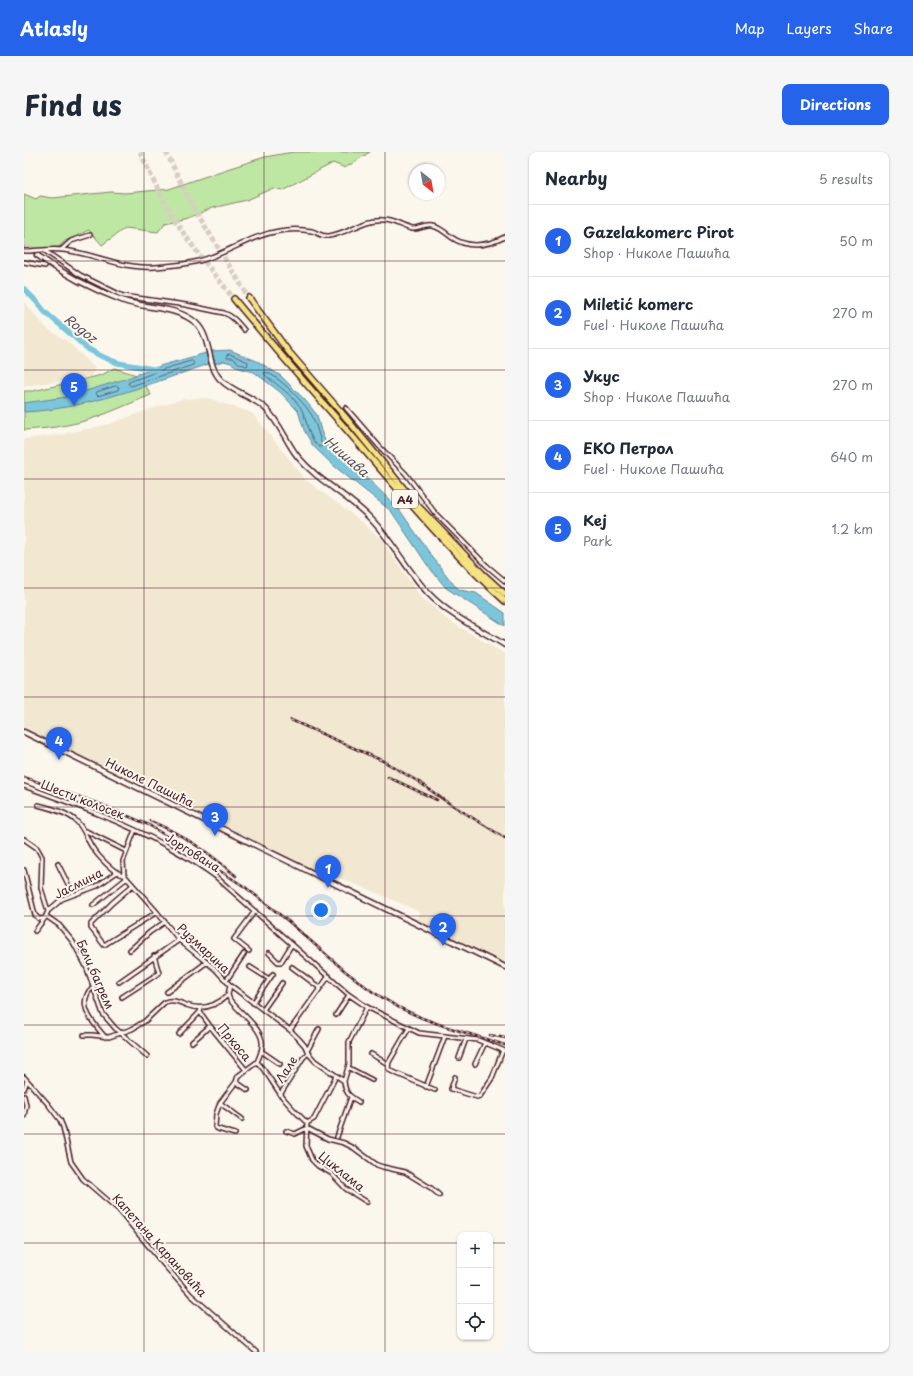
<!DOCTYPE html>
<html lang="en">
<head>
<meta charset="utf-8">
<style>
  :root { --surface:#fff; --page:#f6f6f7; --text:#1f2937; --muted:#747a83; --line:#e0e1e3; --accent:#2563eb }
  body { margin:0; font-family:"Playpen Sans",sans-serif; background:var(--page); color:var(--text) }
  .controls { position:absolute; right:12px; bottom:12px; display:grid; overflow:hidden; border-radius:8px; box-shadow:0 1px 3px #0004 }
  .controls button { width:36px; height:36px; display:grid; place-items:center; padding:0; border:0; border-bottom:1px solid var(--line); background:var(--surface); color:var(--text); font:20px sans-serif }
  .compass { position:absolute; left:385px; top:12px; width:36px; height:36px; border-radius:50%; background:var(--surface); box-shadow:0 1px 3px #0004; rotate:149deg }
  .you { position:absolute; left:297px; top:758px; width:14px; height:14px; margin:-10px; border:3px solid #fff; border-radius:50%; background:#1a73e8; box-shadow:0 0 0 6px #1a73e833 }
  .badge { display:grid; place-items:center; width:26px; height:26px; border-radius:50%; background:var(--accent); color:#fff; font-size:13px; font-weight:700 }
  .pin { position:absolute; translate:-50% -33px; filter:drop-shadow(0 1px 2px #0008) }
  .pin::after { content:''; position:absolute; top:21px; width:14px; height:12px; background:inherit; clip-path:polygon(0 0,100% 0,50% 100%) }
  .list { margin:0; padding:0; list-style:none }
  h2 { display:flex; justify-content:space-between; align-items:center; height:52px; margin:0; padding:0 16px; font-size:17px }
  h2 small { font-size:13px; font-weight:400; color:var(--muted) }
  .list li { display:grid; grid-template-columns:26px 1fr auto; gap:12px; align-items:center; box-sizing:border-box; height:72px; padding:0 16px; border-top:1px solid var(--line) }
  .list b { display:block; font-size:15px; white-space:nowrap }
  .list p { margin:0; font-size:13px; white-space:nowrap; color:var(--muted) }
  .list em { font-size:13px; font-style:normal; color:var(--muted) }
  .icon { flex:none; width:22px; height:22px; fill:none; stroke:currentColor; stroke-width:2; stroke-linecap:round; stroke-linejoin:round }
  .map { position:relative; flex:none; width:481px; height:1200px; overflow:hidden; border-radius:8px }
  header { display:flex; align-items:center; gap:24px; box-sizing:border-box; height:56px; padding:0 20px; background:var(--accent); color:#fff }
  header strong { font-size:19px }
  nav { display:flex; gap:22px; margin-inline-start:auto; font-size:14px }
  .intro { display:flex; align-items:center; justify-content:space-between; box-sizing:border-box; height:96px; padding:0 24px }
  h1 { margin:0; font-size:28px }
  .button { padding:10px 18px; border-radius:8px; background:var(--accent); color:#fff; font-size:14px; font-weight:700 }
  main { display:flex; gap:24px; padding:0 24px }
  aside { flex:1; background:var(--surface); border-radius:8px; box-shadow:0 1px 3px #0004 }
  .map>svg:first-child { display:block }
  .built { fill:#f2e7d1 }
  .green { fill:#bee7a3; stroke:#848367 }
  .water { fill:#7cc6dc; stroke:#688395 }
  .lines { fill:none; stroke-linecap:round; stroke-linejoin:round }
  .shore { stroke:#5e6272; stroke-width:1 }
  .river { stroke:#7cc6dc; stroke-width:5.5 }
  .secondary-tunnel { stroke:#d8ccc5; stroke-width:4; stroke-dasharray:4 2; stroke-linecap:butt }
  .motorway-tunnel { stroke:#d8ccc5; stroke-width:5; stroke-dasharray:5 2.5; stroke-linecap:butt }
  .minor-casing { stroke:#4a1f2b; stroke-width:6 }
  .secondary-casing { stroke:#4a1f2b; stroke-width:7 }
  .motorway-casing { stroke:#4a1f2b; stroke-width:8 }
  .minor { stroke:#fbf7ec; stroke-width:3 }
  .secondary { stroke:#fbf7ec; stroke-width:4 }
  .motorway { stroke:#f5e382; stroke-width:5 }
  .rail-casing { stroke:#4a1f2b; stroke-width:2.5 }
  .rail { stroke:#fbf7ec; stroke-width:1; stroke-dasharray:3; stroke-linecap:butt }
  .grid { fill:none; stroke:#4a1f2b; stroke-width:1; stroke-opacity:0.55 }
  .labels { text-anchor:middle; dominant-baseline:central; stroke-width:4; stroke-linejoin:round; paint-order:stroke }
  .shield { fill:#fbf7ec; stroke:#7f6065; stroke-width:1 }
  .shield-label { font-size:11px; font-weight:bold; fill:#4a1f2b }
  .street-label { font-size:12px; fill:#4a1f2b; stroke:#fbf7ec }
  .water-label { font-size:13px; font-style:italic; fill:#595160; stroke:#fbf7ec }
</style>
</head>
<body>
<header>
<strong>Atlasly</strong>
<nav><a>Map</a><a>Layers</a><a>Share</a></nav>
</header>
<div class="intro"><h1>Find us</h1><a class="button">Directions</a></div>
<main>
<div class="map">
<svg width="481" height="1200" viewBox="0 0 481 1200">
  <rect width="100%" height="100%" fill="#fbf7ec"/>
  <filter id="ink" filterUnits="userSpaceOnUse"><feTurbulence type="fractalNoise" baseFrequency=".025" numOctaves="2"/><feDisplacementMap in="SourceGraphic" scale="8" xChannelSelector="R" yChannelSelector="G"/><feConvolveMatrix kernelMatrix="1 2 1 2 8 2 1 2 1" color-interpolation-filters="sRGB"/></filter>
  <g filter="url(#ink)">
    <!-- built -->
    <path class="built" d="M0,150L22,176L44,190L71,216L67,225L0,234Z
      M183,246L228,261L282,328L333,366L357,387L396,444L424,468L481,502V811L393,768L396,760L351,740L315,726H308L0,577V287L35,283L85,272L124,258L159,247Z"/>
    <!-- green -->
    <path class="green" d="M269,0H346L321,16L309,11L258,38L250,36L223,48L188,56L164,66L141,71L134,80L101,76L78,93L65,78L41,89L35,95L0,98V42L12,47L16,44L28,46L87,40L101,41L145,37L203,17L241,5Z
      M90,216L116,224L127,243C99,254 72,268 43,273C29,276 14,277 0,278V239H9L78,223Z"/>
    <!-- water -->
    <path class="water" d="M206,198L235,210L257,224L281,248L293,263L297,279L303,293L342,325L375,357L407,403L430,433L436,438L452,441L481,461V474L422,436L404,414L367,359L310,314L289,294L280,278L274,259L256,240L230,220L215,216L207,211L200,209L191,212L188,199Z
      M182,201L185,212C125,232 64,257 0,260V251L42,245L98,228L139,213Z"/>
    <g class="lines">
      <!-- shore -->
      <path class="shore" d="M206,202L224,210V213L223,214L216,212L209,206H203V203Z
        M168,209L170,211L169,213L107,234L104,232L105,230L140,217Z
        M241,220C252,221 285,255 289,266C293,275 295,284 298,293L297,295H295C283,284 284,271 278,258C273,247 251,231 241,223Z
        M92,234L95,235L94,238L74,244L72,242L73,240Z"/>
      <!-- river -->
      <path class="river" d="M0,137L13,150L21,160L64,197L79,205L94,211L134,218"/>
      <!-- secondary-tunnel -->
      <path class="secondary-tunnel" d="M0,90L13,103"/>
      <!-- motorway-tunnel -->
      <path class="motorway-tunnel" d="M116,0C126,21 136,43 148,63C166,93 189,120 210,147
        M142,0L168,53L225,146"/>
      <defs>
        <path id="minor" d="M38,97L47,89L66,83
          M0,99C13,99 27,96 39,98C70,101 99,118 131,115C150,113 170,112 187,105C210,97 230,83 255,79C265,77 277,77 288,79C294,81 298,85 305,84C324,81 342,66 359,68C370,68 378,75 388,77C395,78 402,72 409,74C415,75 422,81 427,85C444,97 463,94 481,85
          M21,99L56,123L99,144L162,153L200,161C209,164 214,171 220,178
          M0,110L21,114
          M322,256L355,294L382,322L411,361L462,413L481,429
          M0,634C66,658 133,682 191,724L324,842L343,855L395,881L454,888L481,899
          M14,653C26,656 42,660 51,668C60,675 62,686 68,695C73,703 90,722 100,723
          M111,678L99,709L100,723L133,760L155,788L191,817L206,833L204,843L206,848C215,860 241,878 238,894C238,900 235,905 233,910C243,920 249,932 257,943C265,954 274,962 283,971L282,994L288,1008L294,1014L307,1021L322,1037L343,1050
          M60,679H62L102,699
          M0,687L13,696L18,705L17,736L24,759L21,766L15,767L11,763L0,718
          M34,712L49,742
          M109,733L88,751L67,772V776L80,793L133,760
          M69,753L103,726
          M24,759L38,747L73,734L93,720
          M22,764L35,773L49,790L62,814L79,862L91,876L123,904
          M11,779L21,766
          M106,798L126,780L141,770
          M225,799L210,787L231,759
          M245,801L254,810H257L268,792
          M226,815L245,827
          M268,815L296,836
          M202,829L220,802
          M95,830L155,788
          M206,833L266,878L275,887L281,894L284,901L291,909L320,929C321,941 325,944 335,950
          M69,836C65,838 64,840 63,843C56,858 72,874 81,885
          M143,840L183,810
          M98,845L135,821L130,804
          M229,851L249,822
          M177,857L176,860L186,874L222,918
          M239,858L258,831
          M312,863L325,843
          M385,876L365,910L364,916L367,919L411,938
          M266,878L305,824
          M155,882L176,860
          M60,883H68L85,885L108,877L121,869L141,850C149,847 155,850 162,853C178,859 192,854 204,843
          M168,890L186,874
          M237,899L256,912
          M283,899L295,877
          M347,902L364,912
          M435,906L442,887
          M451,912L461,891
          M325,916L348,928
          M0,925L24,952L36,968L39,975L47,1010L59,1027L95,1058L141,1114L167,1143L232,1200
          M431,925L427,937L453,945L456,944L468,926L479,898
          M320,929L325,912V890L343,855
          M212,930L224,938
          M402,935L421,884
          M0,937L3,929
          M256,943L279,906L284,901
          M0,944L2,953L0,964
          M196,951L192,962L191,975L194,977L211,982
          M218,967L196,951L212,930L214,924L233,910
          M283,971L290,967L312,924
          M262,979L271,982L283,976L304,987L320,991L330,996L353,1013L359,1015L381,1020L407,1036L415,1043
          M313,985L327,945"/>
        <path id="secondary" d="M13,103C39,122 70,138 100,149C123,157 153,154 172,171C188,186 182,213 197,228C210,241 229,244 242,257C256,271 262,290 274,305C294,329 322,342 344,364C368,387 382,418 405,442C426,464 455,477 481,493
          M0,580L481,815"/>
        <path id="motorway" d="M225,146L264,199L323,267L394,354L458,421L481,442
          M210,147C247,192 285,235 323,278C374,337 423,397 481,449"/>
      </defs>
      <!-- minor casing -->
      <use href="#minor" class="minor-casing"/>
      <!-- secondary casing -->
      <use href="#secondary" class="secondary-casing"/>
      <!-- motorway casing -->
      <use href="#motorway" class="motorway-casing"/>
      <!-- minor -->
      <use href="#minor" class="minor"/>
      <!-- secondary -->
      <use href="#secondary" class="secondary"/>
      <!-- motorway -->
      <use href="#motorway" class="motorway"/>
      <defs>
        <path id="rail" d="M267,568L359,609L395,630L420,648L481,686
          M0,625L78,653L125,673L221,735L264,769L321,819L349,840L374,855L398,866L420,874L481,893
          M364,625L413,648
          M126,669C159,682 186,701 212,724
          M466,883L481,886"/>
      </defs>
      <!-- rail casing -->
      <use href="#rail" class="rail-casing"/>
      <!-- rail -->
      <use href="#rail" class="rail"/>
    </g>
  </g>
  <!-- grid -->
  <path class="grid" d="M120,0V1200M240,0V1200M361,0V1200M0,109H481M0,218H481M0,327H481M0,436H481M0,545H481M0,655H481M0,764H481M0,873H481M0,982H481M0,1091H436M466,1091H481"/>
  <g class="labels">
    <!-- shield labels -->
    <rect class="shield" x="368" y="338" width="26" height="18" rx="3"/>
    <g class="shield-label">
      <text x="381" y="347">A4</text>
    </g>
    <!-- street labels -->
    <g class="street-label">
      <text transform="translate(126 630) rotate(26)">Николе Пашића</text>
      <text transform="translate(59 647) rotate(21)">Шести колосек</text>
      <text transform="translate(169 700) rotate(32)">Јоргована</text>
      <text transform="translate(54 731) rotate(-27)">Јасмина</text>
      <text transform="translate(180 796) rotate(43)">Рузмарина</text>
      <text transform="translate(72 822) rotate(66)">Бели багрем</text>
      <text transform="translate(211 890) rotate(50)">Пркоса</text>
      <text transform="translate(262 917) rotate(-57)">Лале</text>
      <text transform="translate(318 1019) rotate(39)">Циклама</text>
      <text transform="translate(136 1093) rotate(48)">Капетана Карановића</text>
    </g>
    <!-- water labels -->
    <g class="water-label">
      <text transform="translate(57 176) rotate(38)">Rogoz</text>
      <text transform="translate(323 304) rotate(41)">Нишава</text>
    </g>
  </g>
</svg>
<div class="controls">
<button>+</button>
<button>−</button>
<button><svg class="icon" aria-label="locate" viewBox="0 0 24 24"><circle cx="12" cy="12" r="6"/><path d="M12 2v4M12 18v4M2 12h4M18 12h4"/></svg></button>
</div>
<svg class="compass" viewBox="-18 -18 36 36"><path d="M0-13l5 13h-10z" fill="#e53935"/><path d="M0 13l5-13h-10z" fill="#747a83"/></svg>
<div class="you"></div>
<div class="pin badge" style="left:304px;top:736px">1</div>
<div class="pin badge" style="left:419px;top:794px">2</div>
<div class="pin badge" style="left:191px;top:684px">3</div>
<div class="pin badge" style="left:35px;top:608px">4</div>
<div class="pin badge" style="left:50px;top:254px">5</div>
</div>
<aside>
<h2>Nearby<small>5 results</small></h2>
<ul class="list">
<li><span class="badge">1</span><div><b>Gazelakomerc Pirot</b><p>Shop · Николе Пашића</p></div><em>50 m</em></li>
<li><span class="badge">2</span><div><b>Miletić komerc</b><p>Fuel · Николе Пашића</p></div><em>270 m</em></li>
<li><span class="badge">3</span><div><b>Укус</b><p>Shop · Николе Пашића</p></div><em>270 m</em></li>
<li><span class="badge">4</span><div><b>ЕКО Петрол</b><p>Fuel · Николе Пашића</p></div><em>640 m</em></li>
<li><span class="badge">5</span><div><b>Кеј</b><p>Park</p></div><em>1.2 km</em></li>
</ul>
</aside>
</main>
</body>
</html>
